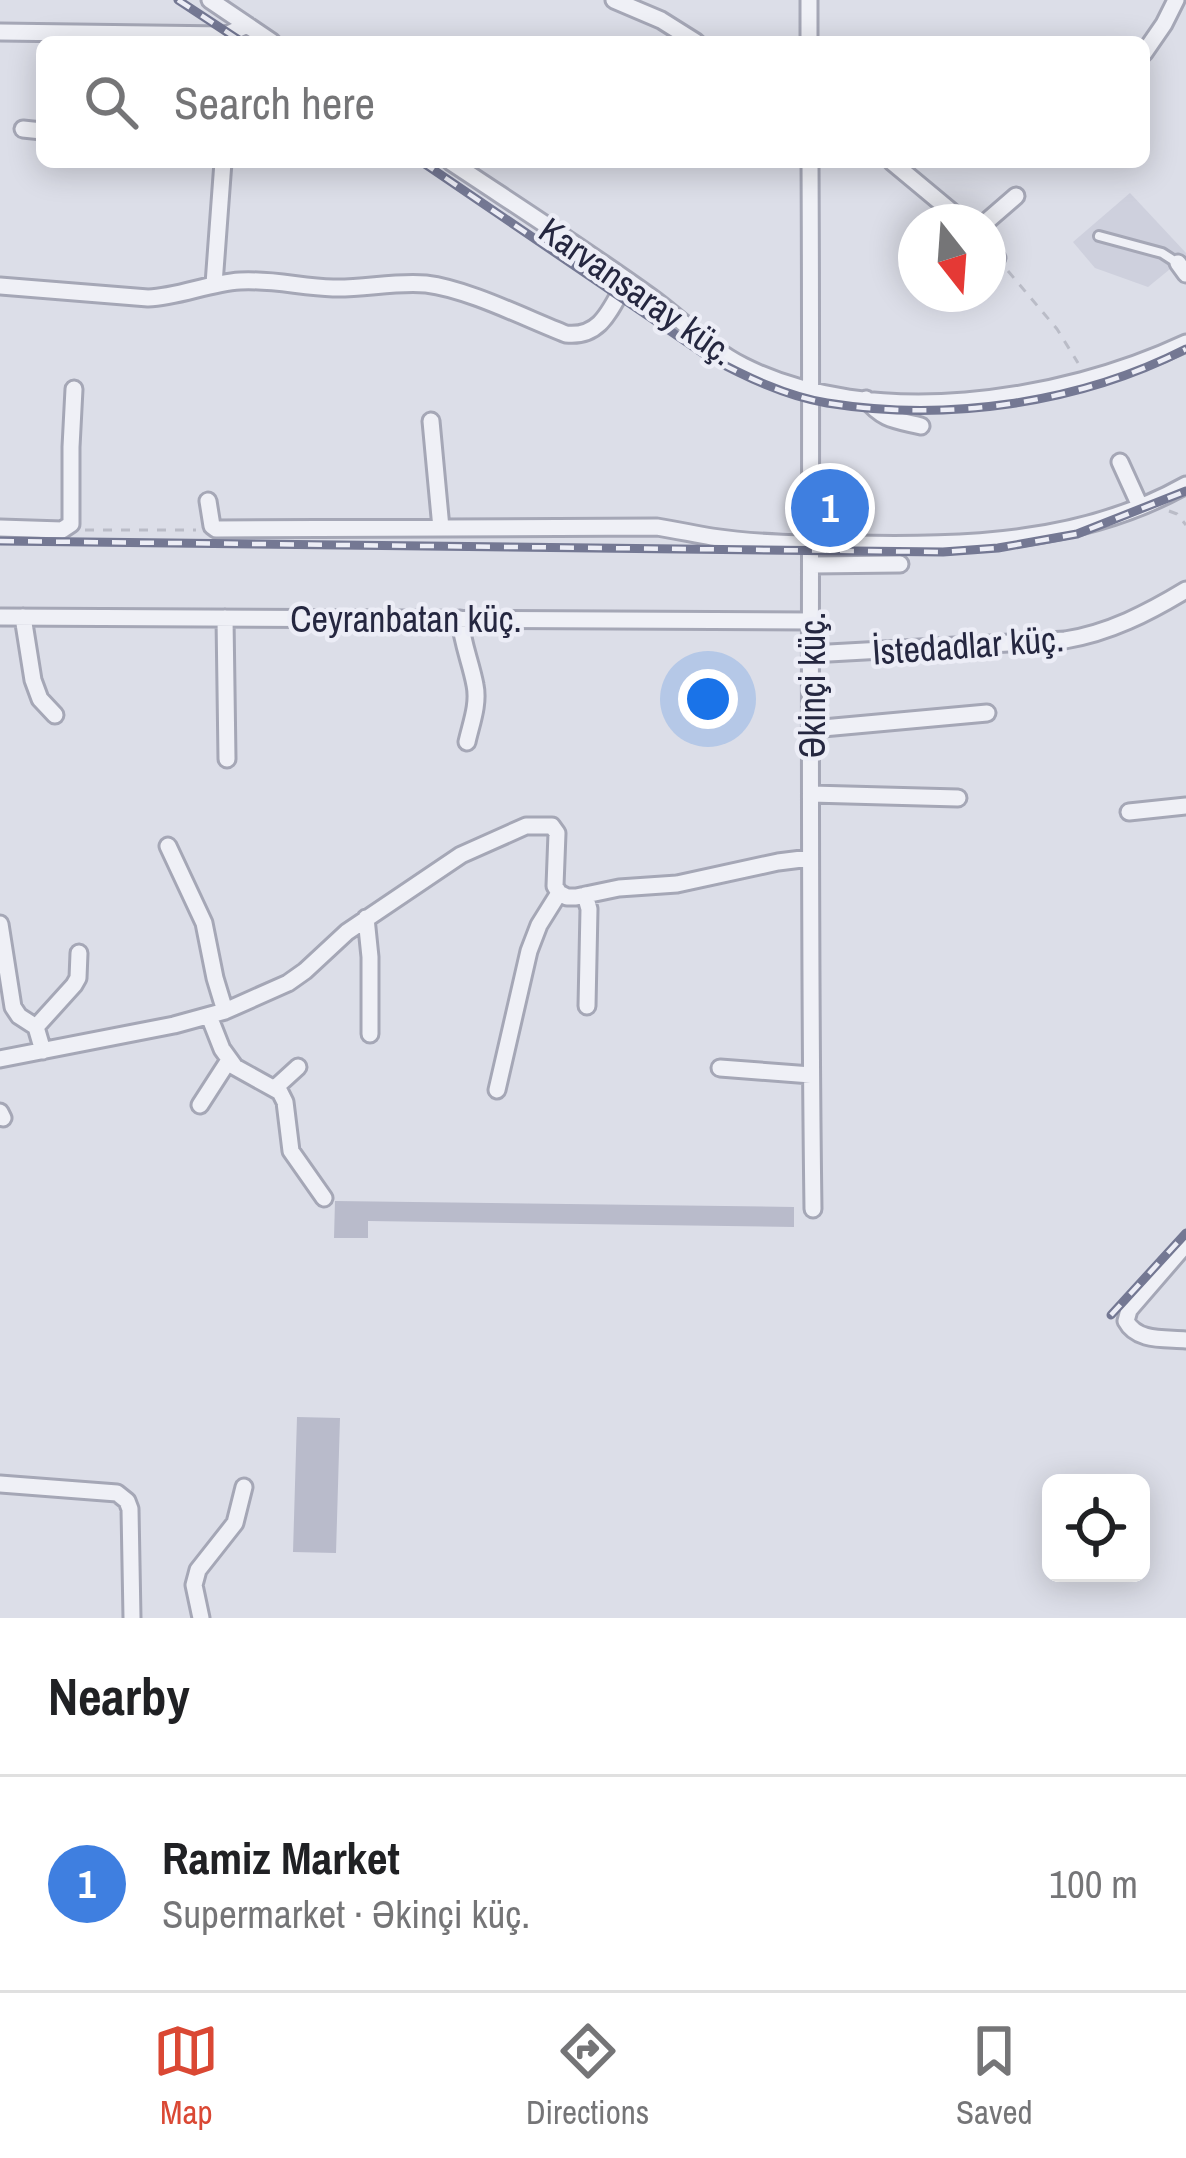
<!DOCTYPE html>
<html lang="en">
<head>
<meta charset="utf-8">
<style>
  :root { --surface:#fff; --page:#f6f6f6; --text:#202124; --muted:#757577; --line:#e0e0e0; --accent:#da4834 }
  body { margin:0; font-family:"Archivo Narrow",sans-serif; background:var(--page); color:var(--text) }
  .controls { position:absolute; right:36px; bottom:36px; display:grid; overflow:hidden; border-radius:18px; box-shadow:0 6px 30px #0003 }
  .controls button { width:108px; height:108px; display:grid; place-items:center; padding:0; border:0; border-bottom:3px solid var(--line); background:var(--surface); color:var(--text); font:60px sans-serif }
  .compass { position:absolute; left:898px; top:204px; width:108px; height:108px; border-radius:50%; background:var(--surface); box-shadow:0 6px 30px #0003; rotate:163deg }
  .you { position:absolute; left:708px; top:699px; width:42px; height:42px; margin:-30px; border:9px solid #fff; border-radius:50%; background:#1a73e8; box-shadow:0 0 0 18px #1a73e833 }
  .badge { display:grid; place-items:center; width:78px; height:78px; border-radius:50%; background:var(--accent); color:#fff; font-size:39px; font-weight:700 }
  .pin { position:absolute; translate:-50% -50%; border:6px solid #fff; box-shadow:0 3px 12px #0006 }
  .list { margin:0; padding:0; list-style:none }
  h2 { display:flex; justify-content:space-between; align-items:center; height:156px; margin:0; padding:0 48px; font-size:51px }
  h2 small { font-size:39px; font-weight:400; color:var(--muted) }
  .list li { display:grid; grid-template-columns:78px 1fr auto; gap:36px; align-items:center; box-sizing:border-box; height:216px; padding:0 48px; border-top:3px solid var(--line) }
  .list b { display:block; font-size:45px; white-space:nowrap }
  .list p { margin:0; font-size:39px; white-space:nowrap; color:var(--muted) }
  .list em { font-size:39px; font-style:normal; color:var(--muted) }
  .icon { flex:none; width:66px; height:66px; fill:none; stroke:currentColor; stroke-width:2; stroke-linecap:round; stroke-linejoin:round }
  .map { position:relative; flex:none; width:1186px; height:1618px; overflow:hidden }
  .search { position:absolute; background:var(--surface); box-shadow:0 6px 30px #0003; left:36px; right:36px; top:36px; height:132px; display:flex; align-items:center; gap:30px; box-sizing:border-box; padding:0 42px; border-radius:18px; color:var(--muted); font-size:45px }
  .sheet { height:372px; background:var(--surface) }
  nav { display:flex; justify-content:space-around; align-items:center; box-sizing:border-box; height:168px; border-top:3px solid var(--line); background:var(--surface); font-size:33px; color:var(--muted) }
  nav a { display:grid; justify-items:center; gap:6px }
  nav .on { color:var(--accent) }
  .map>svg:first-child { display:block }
  .built { fill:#ced0dd }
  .building { fill:#b9bbcb }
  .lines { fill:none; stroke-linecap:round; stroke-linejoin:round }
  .service-casing { stroke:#a5a7b6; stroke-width:14 }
  .minor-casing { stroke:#a5a7b6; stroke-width:21 }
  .path { stroke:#babcc7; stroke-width:3; stroke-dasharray:9 9; stroke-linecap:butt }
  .service { stroke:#eff0f6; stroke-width:8 }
  .minor { stroke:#eff0f6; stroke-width:15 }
  .rail-casing { stroke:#747893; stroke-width:9 }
  .rail { stroke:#ecedf6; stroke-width:4.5; stroke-dasharray:14; stroke-linecap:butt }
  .labels { text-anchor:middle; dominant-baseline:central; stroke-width:9; stroke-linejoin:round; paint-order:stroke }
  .street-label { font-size:36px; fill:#252740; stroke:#ecedf6 }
</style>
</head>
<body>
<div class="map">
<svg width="1186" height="1618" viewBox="0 0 1186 1618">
  <rect width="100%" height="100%" fill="#dcdee8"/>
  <!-- built -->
  <path class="built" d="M1130,193L1186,253V256L1148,287L1095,268L1073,242Z"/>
  <!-- building -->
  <path class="building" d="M335,1201L794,1207V1227L368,1221V1238H334Z
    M297,1417L340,1418L336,1553L293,1552Z"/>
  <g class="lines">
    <defs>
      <path id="service" d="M1099,236L1162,253L1176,262"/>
      <path id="minor" d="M210,0L272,42
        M614,0L661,20L696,42
        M0,32L226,35L247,25
        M809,42V0
        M1144,53L1164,24L1176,0
        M23,129L42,131
        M451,162C517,206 584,249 648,295C681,318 707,348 743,366C872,431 1060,402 1186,343
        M810,162C812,511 808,860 813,1209
        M892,162L964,222
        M986,222L1016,196
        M988,248L997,258
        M1178,263L1186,274
        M214,284L223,162
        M0,286L148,298C179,297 208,283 240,281C272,279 301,287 333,288C364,289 395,281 426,284C468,289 525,318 566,334C602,338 611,307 627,280
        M866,399C882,420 896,420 921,426
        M431,421L441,528
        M1120,462L1140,506
        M208,501L212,526L216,529L657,527C676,530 694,534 712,537C758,544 806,544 852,544C967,546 1083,543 1186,485
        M0,528L62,530L71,524V447L74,389
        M812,565L900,564
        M0,617L812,621
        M23,617L33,680L40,699L55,715
        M225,618L227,759
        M460,619C462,643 471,663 475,685C479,704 471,724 467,742
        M811,654L1065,640C1109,633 1148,613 1186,590
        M812,729L987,713
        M811,794L958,798
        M1129,812L1186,806
        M168,846L204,923L215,978L225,1011
        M585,895L589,909L587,1006
        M366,918L370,957V1034
        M0,924L13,1007L19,1016L36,1027L43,1051
        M209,1016L222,1049L235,1067L280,1092L285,1102L291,1151L324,1198
        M36,1027L74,985L78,978L79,953
        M0,1059L174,1025L225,1011L288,983L305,971L347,932L461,855L526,826H552L557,833L555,886L559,893L567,897H576L619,888L677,884L778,862L810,858
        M720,1068L811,1075
        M275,1088L298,1067
        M497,1090L529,951L539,925L559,893
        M200,1105L229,1060
        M0,1112L3,1118
        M1186,1244L1129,1310L1126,1321C1137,1342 1165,1338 1186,1340
        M0,1484L117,1493L127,1501L130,1509L132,1618
        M201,1618L194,1585L198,1570L235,1523L244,1487"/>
    </defs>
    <!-- service casing -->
    <use href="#service" class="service-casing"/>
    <!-- minor casing -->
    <use href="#minor" class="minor-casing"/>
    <!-- path -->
    <path class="path" d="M1008,271L1057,329L1078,363
      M1169,511L1177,514L1186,525
      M85,530H196"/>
    <!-- service -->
    <use href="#service" class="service"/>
    <!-- minor -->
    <use href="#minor" class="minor"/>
    <defs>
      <path id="rail" d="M178,0L242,42
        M422,162L707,356C744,376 785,396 827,403C946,422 1078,404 1186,349
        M0,541L943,552L998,548L1077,534L1186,491
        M1111,1315L1186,1233"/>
    </defs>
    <!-- rail casing -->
    <use href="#rail" class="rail-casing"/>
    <!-- rail -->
    <use href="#rail" class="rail"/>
  </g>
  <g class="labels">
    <!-- street labels -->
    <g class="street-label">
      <text transform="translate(637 291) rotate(35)">Karvansaray küç.</text>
      <text x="406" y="619">Ceyranbatan küç.</text>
      <text transform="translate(968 645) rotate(-4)">İstedadlar küç.</text>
      <text transform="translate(812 685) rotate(-90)">Əkinçi küç.</text>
    </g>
  </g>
</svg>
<div class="controls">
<button><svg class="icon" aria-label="locate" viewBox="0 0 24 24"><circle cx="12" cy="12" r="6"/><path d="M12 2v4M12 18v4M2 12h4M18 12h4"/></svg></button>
</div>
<svg class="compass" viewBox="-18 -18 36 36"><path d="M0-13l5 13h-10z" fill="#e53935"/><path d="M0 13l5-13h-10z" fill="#757577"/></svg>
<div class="you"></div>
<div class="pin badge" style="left:830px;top:508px;background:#3f7fe0">1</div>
<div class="search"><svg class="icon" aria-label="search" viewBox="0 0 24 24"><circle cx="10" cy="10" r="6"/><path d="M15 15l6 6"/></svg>Search here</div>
</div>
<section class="sheet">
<h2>Nearby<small></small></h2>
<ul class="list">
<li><span class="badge" style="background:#3f7fe0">1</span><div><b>Ramiz Market</b><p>Supermarket · Əkinçi küç.</p></div><em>100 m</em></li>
</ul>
</section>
<nav>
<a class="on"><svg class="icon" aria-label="map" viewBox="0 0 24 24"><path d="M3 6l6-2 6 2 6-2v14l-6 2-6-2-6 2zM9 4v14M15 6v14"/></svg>Map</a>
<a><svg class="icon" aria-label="directions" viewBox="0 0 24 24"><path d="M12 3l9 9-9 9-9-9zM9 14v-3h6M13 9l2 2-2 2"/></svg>Directions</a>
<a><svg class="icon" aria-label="saved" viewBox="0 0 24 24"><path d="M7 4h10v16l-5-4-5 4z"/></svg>Saved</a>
</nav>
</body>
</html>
